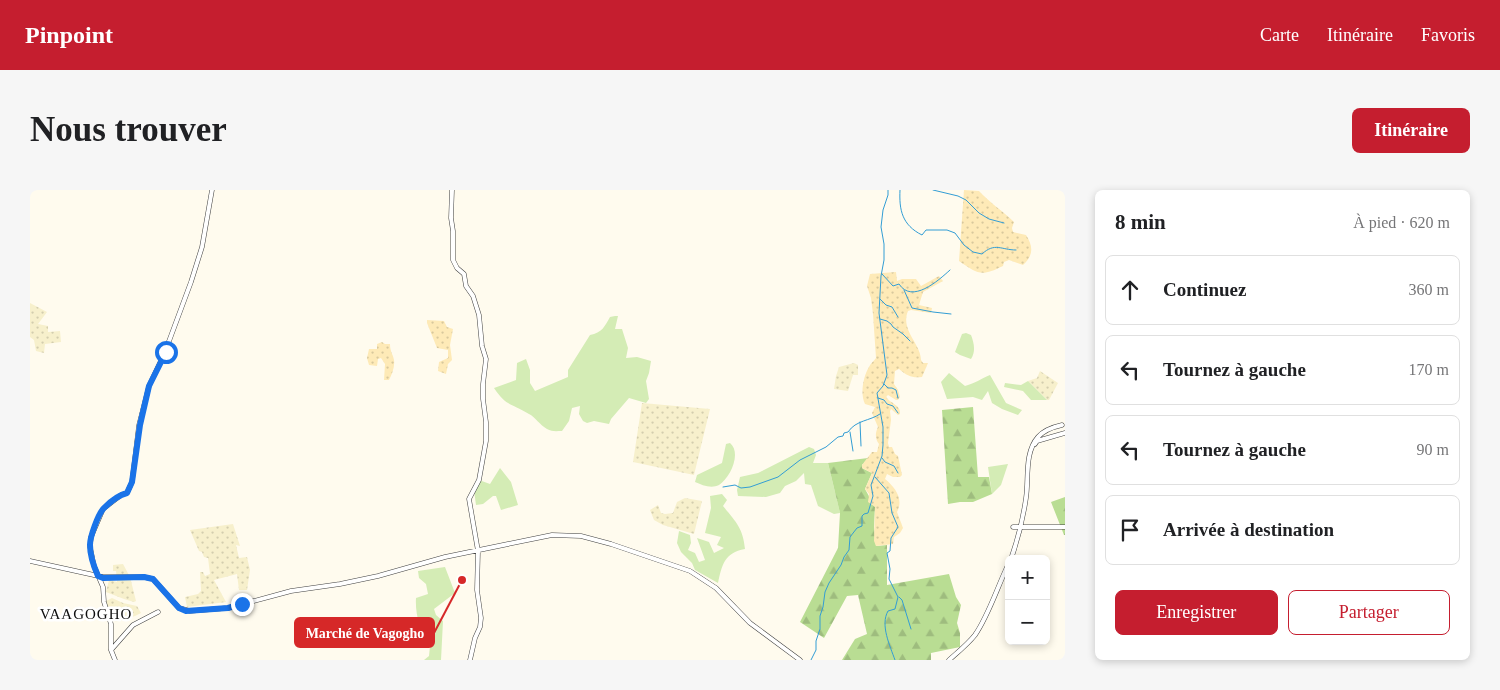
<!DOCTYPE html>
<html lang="fr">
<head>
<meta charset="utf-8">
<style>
  :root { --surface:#fff; --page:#f6f6f6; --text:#202124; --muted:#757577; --line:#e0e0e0; --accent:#c51e2f }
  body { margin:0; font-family:"Times New Roman",serif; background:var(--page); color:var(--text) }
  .controls { position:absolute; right:15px; bottom:15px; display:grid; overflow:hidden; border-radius:8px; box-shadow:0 2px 8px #0003 }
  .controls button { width:45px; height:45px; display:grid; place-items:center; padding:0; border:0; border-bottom:1px solid var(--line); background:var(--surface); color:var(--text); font:25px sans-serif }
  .stop { position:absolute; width:15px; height:15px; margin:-11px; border:4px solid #1a73e8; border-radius:50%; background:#fff }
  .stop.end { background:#1a73e8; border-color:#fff; box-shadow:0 1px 5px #0008 }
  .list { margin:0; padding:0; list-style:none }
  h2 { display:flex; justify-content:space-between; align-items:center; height:65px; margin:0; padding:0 20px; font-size:21px }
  h2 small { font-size:16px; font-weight:400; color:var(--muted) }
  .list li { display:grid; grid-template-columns:32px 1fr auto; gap:15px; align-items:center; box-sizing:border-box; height:70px; margin:0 10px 10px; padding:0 10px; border:1px solid var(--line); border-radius:8px }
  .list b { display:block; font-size:19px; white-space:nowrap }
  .list em { font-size:16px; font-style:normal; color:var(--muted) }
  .actions { display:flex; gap:10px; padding:15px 20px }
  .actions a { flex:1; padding:11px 0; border:1px solid var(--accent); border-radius:8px; text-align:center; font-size:18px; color:var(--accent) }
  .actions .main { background:var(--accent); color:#fff }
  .icon { flex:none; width:28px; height:28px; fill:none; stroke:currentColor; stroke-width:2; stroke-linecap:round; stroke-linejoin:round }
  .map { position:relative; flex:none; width:1035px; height:470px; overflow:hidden; border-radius:8px }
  header { display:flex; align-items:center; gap:30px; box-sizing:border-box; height:70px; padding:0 25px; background:var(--accent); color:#fff }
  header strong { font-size:24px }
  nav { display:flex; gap:28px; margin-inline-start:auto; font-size:18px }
  .intro { display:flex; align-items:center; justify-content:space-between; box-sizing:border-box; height:120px; padding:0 30px }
  h1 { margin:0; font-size:35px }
  .button { padding:12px 22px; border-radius:8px; background:var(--accent); color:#fff; font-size:18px; font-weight:700 }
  main { display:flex; gap:30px; padding:0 30px }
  aside { flex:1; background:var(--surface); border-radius:8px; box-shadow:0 2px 8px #0003 }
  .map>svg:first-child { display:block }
  .farmland { fill:url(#farmland-dots) }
  .grass { fill:#d4ecb5 }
  .forest { fill:url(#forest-firs) }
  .sand { fill:url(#sand-dots) }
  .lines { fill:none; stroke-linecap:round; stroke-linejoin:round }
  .stream { stroke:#329dd4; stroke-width:1 }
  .street-casing { stroke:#404040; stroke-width:5 }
  .street { stroke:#fff; stroke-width:4 }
  .route { stroke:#1a73e8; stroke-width:6 }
  .labels { text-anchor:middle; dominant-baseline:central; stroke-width:5; stroke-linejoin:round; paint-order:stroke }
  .quarter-label { font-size:15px; letter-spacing:1px; fill:#0d0d0d; stroke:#fff }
  .leader { fill:none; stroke:#d62828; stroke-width:2 }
  .callout-dot { fill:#d62828; stroke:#fff; stroke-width:2 }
  .callout { fill:#d62828; stroke:#d62828; stroke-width:2 }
  .callout-label { font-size:14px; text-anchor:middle; font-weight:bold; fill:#fff }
</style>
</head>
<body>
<header>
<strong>Pinpoint</strong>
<nav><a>Carte</a><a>Itinéraire</a><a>Favoris</a></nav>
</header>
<div class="intro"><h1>Nous trouver</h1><a class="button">Itinéraire</a></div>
<main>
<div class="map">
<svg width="1035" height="470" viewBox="0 0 1035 470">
  <defs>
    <pattern id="farmland-dots" width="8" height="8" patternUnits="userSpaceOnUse" patternTransform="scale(1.25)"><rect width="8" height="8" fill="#f7f0cc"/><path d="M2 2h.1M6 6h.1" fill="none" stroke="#d3cdae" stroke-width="1.8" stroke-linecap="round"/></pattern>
    <pattern id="forest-firs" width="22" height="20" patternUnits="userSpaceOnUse" patternTransform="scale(1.25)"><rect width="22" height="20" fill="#b9dd93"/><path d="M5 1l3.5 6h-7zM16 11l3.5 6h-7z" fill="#9ebc7e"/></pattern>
    <pattern id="sand-dots" width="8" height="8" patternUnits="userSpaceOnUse" patternTransform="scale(1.25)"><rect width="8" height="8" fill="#feeab7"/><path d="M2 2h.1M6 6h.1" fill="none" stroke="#d8c89c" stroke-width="1.8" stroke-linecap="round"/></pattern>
  </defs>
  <rect width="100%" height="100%" fill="#fffbee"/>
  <!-- farmland -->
  <path class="farmland" d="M0,113L17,122L8,134L18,136V142L30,141L31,152L15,154L14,163L6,161L4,150L0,147Z
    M824,173L828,175V185H823L818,201L804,199L806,186L809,177Z
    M1010,181L1028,193L1019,210H1017L998,191L1007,188Z
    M612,213L680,219L664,285L603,272Z
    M655,308L672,311L664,344L633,335L624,330L620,320L628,315L631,323L635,324L643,323L647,312Z
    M203,334L210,356L206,355L209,368L217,367L220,380L217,400H209L207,384L184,390L196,412L157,417L155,407L168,404L171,401L170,382H173L175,386L180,384L178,368L174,367L172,362L169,361L160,340Z
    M93,374L100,387L106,411L104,412L94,409L76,402L79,390L87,392L86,381H83V375Z
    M82,408L93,413L107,416L111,423L105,426L86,432L82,431L76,411Z"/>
  <!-- grass -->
  <path class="grass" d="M585,126H588L585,139H592L598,158L596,168L607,167L621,171L619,183L616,191L619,209L616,213L599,208L581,229L579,234L564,231L557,233L553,231L549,224L550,216L542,218L539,231L532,241C527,241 522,242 517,239C510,235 505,227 499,224C481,213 477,217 464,198L486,190L487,173L496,169L500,180V193L505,201L538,187V180L560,145C572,143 575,136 580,127Z
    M936,143L941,145C944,153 946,161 941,169L930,165L925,162L932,144Z
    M919,183L935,196C946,193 950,189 960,185L976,213L992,220L988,225L972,219L962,213L958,201L952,210L943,207L917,209L911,192Z
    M998,191L1017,210H1001L993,201L974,197L975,193L991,195Z
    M700,253C712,263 700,288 689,295C681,299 672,295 665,292L667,285L692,273L696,254Z
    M779,257L784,259L786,265L783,273H798L810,323L804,324L788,316L781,295L775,294L774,283L766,291L755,296L750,303L736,307L708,306L707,300L710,287L728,283Z
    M978,274L971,295L962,304L958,277Z
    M470,278L481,292L488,315L471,320L466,306H463L453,314L446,315L444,300L449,290L460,294Z
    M692,304L697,310L693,316C706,332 713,338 715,359C694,363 692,375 688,393L665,380L662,373L651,362L647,353L649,341L660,345L661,353L658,360L665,363L669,372L675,370L667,348L679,352L684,363L694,358L687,355L691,347L675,343L681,318L680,306Z
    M415,377L425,403L404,419L406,425L413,431L411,470H394L399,466L400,456C390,443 385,424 386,408L398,404L396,394L389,388L388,381Z"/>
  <!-- forest -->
  <path class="forest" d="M943,217L948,287H959L962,304L943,312H930L918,314L912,220Z
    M838,268L832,275V278L842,283L835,299L845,317L844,337L846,356L857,355V395L919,384L926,407L931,415L927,433L930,443V457L901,463V470H812L825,449L837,444L828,405L817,406L794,448L770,432L808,358L810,323L798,273Z
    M1035,307V345H1034L1021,312Z"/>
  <!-- sand -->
  <path class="sand" d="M934,0L949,1C960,13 973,21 984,32L982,38L983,42L996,45C1003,56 1004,65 993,75L979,70L974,72L973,76C951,87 948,84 929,71Z
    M866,82L867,91L872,89H886L891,96L909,86L913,91L893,102L889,115L902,118L901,123L881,120L878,121C870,140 891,154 891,170L893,173H898L892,187C882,188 877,186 869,179L865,181L864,194L868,200L870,207L868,210H866L858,205L856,207C861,214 871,215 870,224L868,225L861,219L860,221L861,230L858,253L859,257H862L865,264L868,266L872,285L870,287H863L857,284L855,289C865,297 874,309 867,322L873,338L870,343L864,347L863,354L846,356L844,351L845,317L838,312L839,304L835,299L842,283L832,278V275L842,262H847L849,254C845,249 845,243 848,237L842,223L845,217L835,214C830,204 833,187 839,177C840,174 844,171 846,168L843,124L841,108L837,96L840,84Z
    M397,130L414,131L417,137L423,139L420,155L422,170L418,174L416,184L408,181L409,172L418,168V160L407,158L397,133Z
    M352,152L355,154H360C360,162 363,164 364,170C365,177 362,184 359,190H354L355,174L351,168L348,169L347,176L339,175L337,168L339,159H347V154Z"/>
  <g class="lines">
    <!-- stream -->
    <path class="stream" d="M870,0C869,20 872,35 892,45L896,40H917L925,43L934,55L943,62L952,64C965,52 971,60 986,60
      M903,0L928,6L936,10L949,23L959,29L974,33
      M852,84L863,96L869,94C882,114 908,91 920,80
      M874,100L882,118L903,122L921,124
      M850,109L856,115L862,117L868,127
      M850,129L857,131L861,134L863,137L873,144L880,151
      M854,194L858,198H862L866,200L868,208
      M848,208L854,210L857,214L863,216L868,223
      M830,232L831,256
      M820,242L823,261
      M852,268L855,272L864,276L868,283
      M845,287L859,303L862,323L868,337L861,348L860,361L857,363L860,379L859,389L868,407L865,419L858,421C850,435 860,456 865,470
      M693,297L705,295L711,298L720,297L748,287L770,270L796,257L808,247L813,246L814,243L818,242C826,230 840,231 850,224
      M869,407L872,410L881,439
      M781,470L786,460V451L790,439V426L793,417L795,402L799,393L811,375L814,367L819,360L820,347L827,338L832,336V326L834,324L838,323L843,306L841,295L852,266L853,255V237L847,203L853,196L857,185L849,123L851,86L854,70V54L851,37L853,20L858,5V0"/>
    <defs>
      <path id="street" d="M422,0L421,28L423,41V70L427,78L434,84L436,96L443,106L449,125L452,156L456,169L453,194V209L456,232V251L449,290L439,309L448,361L447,400L451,428L450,437L445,448L440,470
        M1005,254L1007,251L1035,243
        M983,337H1035
        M981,369C988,349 993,329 996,308C999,289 994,263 1008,247C1014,240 1023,237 1032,235
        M0,371L73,387H114L123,389L149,418L160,421L198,418L261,401L310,394L348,386L415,367L522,345L551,346L581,354L660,381L686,398L720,433L770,470
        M81,460L103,435L128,422
        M85,470L81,460V434L74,412L73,397L64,376L60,357L61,347L73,319L91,305L97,303L102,292L109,235L119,196L135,162L161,92L172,57L182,0
        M919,470C928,462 938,454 945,445C959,425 968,395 979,373"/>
    </defs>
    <!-- street casing -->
    <use href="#street" class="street-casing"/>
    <!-- street -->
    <use href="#street" class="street"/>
  </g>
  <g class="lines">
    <!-- route -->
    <path class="route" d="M136,162L119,196L110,235L102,292L97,303C89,305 80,312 74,318C68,324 60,347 60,355C60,366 64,377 68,386L73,388L114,387L123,389L149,418L156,421L198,418L212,414"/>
  </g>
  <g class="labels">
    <!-- quarter labels -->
    <g class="quarter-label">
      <text x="56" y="424">VAAGOGHO</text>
    </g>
  </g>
  <!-- callouts -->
  <path class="leader" d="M432 390L404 443"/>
  <circle class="callout-dot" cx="432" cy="390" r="5"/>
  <rect class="callout" x="265" y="428" width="139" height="29" rx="5"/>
  <g class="callout-label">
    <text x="335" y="448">Marché de Vagogho</text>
  </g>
</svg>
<div class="controls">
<button>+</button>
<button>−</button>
</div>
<div class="stop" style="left:136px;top:162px"></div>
<div class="stop end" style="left:212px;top:414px"></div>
</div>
<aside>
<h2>8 min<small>À pied · 620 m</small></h2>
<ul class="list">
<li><svg class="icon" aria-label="ahead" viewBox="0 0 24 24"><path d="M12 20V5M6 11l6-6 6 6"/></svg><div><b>Continuez</b></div><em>360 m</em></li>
<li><svg class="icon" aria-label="left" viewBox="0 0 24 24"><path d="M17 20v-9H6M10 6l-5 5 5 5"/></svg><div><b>Tournez à gauche</b></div><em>170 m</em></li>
<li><svg class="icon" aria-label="left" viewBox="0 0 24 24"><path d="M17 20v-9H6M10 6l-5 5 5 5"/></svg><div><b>Tournez à gauche</b></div><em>90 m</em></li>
<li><svg class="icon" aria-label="arrive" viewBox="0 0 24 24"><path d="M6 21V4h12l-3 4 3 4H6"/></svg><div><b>Arrivée à destination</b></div></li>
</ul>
<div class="actions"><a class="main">Enregistrer</a><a>Partager</a></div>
</aside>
</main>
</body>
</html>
